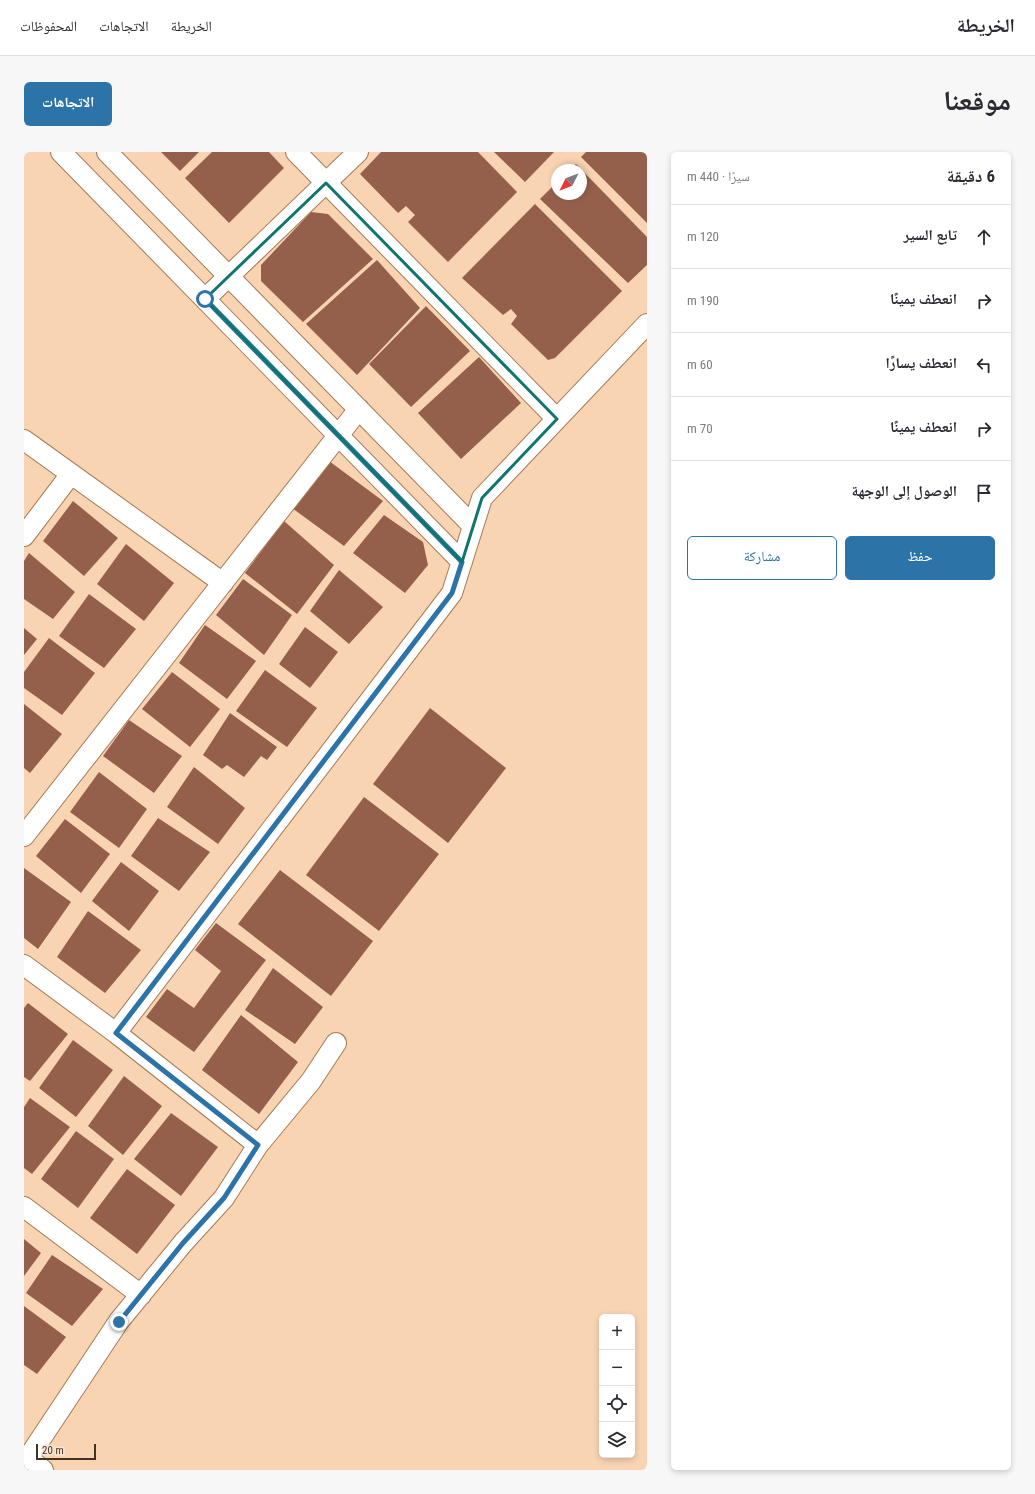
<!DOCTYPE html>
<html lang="ar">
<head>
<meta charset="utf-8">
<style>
  :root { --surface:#fff; --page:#f7f7f7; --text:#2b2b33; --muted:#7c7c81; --line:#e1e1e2; --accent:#2c74a8 }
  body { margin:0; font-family:"Roboto Condensed","Noto Naskh Arabic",sans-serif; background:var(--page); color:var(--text); direction:rtl }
  .controls { position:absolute; right:12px; bottom:12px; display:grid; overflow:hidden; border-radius:6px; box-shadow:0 2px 6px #0003 }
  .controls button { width:36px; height:36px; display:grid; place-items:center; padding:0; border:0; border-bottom:1px solid var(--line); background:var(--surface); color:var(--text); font:20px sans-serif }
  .compass { position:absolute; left:527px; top:12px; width:36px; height:36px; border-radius:50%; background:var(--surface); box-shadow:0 2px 6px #0003; rotate:228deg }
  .scale { position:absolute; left:12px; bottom:10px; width:60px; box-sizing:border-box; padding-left:4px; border:2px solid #433121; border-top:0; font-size:11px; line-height:14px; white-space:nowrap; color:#433121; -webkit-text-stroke:3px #f8e5d5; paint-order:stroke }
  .stop { position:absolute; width:12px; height:12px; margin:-9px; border:3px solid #2c74a8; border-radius:50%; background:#fff }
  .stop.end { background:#2c74a8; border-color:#fff; box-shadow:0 1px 4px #0008 }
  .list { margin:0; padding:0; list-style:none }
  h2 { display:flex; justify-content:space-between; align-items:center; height:52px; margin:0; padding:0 16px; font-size:17px }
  h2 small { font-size:13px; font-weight:400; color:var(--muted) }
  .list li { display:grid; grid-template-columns:26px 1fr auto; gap:12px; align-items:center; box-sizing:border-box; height:64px; padding:0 16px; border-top:1px solid var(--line) }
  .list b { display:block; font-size:15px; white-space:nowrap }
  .list em { font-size:13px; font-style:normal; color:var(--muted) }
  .actions { display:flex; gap:8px; padding:12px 16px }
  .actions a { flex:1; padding:9px 0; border:1px solid var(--accent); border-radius:6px; text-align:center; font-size:14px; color:var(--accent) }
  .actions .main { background:var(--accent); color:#fff }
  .icon { flex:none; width:22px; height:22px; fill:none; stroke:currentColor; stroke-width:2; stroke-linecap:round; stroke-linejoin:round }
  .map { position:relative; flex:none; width:623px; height:1318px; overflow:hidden; direction:ltr; border-radius:6px }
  header { display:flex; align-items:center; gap:24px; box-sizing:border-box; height:56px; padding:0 20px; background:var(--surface); border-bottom:1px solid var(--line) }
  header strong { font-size:19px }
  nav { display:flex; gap:22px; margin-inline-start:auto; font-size:14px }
  .intro { display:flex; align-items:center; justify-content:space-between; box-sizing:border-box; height:96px; padding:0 24px }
  h1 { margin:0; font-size:28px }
  .button { padding:10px 18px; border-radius:6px; background:var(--accent); color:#fff; font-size:14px; font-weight:700 }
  main { display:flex; gap:24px; padding:0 24px }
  aside { flex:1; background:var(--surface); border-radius:6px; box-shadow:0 2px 6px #0003 }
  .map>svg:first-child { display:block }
  .building { fill:#94604b }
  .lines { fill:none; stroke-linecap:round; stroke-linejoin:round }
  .minor-casing { stroke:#a57b54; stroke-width:22 }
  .minor { stroke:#fff; stroke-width:20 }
  .route { stroke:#2c74a8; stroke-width:5 }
  .marked { fill:none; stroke:#0f766e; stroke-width:3; stroke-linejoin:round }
</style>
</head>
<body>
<header>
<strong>الخريطة</strong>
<nav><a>الخريطة</a><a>الاتجاهات</a><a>المحفوظات</a></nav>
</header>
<div class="intro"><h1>موقعنا</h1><a class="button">الاتجاهات</a></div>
<main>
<aside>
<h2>6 دقيقة<small>سيرًا · 440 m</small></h2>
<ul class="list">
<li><svg class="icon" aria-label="ahead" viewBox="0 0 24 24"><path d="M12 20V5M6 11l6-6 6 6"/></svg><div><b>تابع السير</b></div><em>120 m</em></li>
<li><svg class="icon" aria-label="right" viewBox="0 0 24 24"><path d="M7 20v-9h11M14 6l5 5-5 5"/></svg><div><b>انعطف يمينًا</b></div><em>190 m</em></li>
<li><svg class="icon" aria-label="left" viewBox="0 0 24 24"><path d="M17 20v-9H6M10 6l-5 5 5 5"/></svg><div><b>انعطف يسارًا</b></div><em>60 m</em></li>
<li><svg class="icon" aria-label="right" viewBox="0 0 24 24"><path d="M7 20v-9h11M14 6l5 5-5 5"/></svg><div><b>انعطف يمينًا</b></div><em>70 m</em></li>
<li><svg class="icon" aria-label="arrive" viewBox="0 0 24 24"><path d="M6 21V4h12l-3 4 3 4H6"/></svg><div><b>الوصول إلى الوجهة</b></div></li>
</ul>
<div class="actions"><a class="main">حفظ</a><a>مشاركة</a></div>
</aside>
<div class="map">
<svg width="623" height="1318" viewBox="0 0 623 1318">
  <rect width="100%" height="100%" fill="#f9d4b3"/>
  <!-- building -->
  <path class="building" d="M137,0H175L156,19Z
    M188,0H245L260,16L205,71L161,26Z
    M357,0H454L493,40L424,110L384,70L391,63L382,54L374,61L336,22Z
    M470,0H530L501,30Z
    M562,0H623V71L557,5Z
    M552,12L623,85V113L604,131L516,47L533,30V42H557V18H546Z
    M511,52L598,139L531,206L524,208L487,172L493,164L487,157L479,163L438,126Z
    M287,60L304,62L349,107L279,170L237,129V113Z
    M353,108L396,156L333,223L282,172Z
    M402,154L446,199L387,255L345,212Z
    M455,205L497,251L437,307L394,261Z
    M305,309L359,349L320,394L268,356Z
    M49,349L94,386L60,424L19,389Z
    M360,363L399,390L404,413L381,441L329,401Z
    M260,369L310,413L273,462L221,421Z
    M102,392L150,431L120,469L73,432Z
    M5,401L51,440L29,467L0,447V409Z
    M315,418L359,455L325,492L286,459Z
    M219,427L268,463L240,503L192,463Z
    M65,442L112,477L80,516L35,484Z
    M181,473L232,509L203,547L155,511Z
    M281,475L314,500L286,536L255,512Z
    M0,476L13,487L0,503Z
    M25,486L71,521L38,563L0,536V520Z
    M241,518L293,556L263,595L212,559Z
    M148,520L196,557L166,595L118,557Z
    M0,552L38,582L6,621L0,616Z
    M406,556L482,616L424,691L349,632Z
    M206,561L253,595L243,608L237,604L220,625L203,613L198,617L179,603Z
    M105,568L158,604L130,641L79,604Z
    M170,615L221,656L194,692L143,655Z
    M75,620L123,657L95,696L46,660Z
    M340,645L415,702L355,779L282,723Z
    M134,666L186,700L155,739L107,704Z
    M41,667L86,702L57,741L12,704Z
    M97,710L135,739L105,779L68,749Z
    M0,716L47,750L14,797L0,786Z
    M256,718L349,789L307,844L214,772Z
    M64,759L117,798L81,841L33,805Z
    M192,771L242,808L170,900L122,865L143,837L170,856L197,819L171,798Z
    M249,816L299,855L271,892L221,858Z
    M4,851L44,882L6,929L0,925V856Z
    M217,863L274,910L235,962L178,918Z
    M49,888L89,918L52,965L15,936Z
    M100,924L138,954L99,1003L64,974Z
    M6,946L46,975L8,1022L0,1016V955Z
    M147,961L194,995L157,1044L110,1007Z
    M52,979L90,1007L54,1056L17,1027Z
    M103,1017L151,1053L113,1102L66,1066Z
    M0,1087L17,1101L0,1124Z
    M28,1103L79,1137L48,1174L2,1141Z
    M0,1154L42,1185L13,1222L0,1213Z"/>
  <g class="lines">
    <defs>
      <path id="minor" d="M37,0L438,410
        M83,0L449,374
        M272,0L533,267
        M181,147L334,0
        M0,288L199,431
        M0,384L47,322
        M0,684L335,257
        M0,813L92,881L234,993
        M92,881L428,441L458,346L623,172
        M0,1055L117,1143
        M4,1306L95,1169L159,1091L200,1046L234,993L287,929L312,891
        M0,1311L4,1306L19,1318"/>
    </defs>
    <!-- minor casing -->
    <use href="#minor" class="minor-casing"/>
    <!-- minor -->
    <use href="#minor" class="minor"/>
  </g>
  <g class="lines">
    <!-- route -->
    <path class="route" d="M95,1170L159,1091L200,1046L234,993L92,881L428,441L438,410L181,147"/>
  </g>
  <!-- marked area -->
  <path class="marked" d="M302,31L533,267L458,346L438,410L181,147Z"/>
</svg>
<div class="controls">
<button>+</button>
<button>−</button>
<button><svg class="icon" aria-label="locate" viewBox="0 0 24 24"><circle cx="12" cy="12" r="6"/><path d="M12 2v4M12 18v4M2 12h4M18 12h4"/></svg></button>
<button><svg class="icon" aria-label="layers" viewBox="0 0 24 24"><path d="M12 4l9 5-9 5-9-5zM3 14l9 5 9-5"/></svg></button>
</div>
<svg class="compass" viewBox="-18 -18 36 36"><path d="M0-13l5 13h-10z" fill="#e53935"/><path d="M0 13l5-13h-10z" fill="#7c7c81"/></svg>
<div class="scale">20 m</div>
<div class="stop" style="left:181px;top:147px"></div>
<div class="stop end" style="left:95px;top:1170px"></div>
</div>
</main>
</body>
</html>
